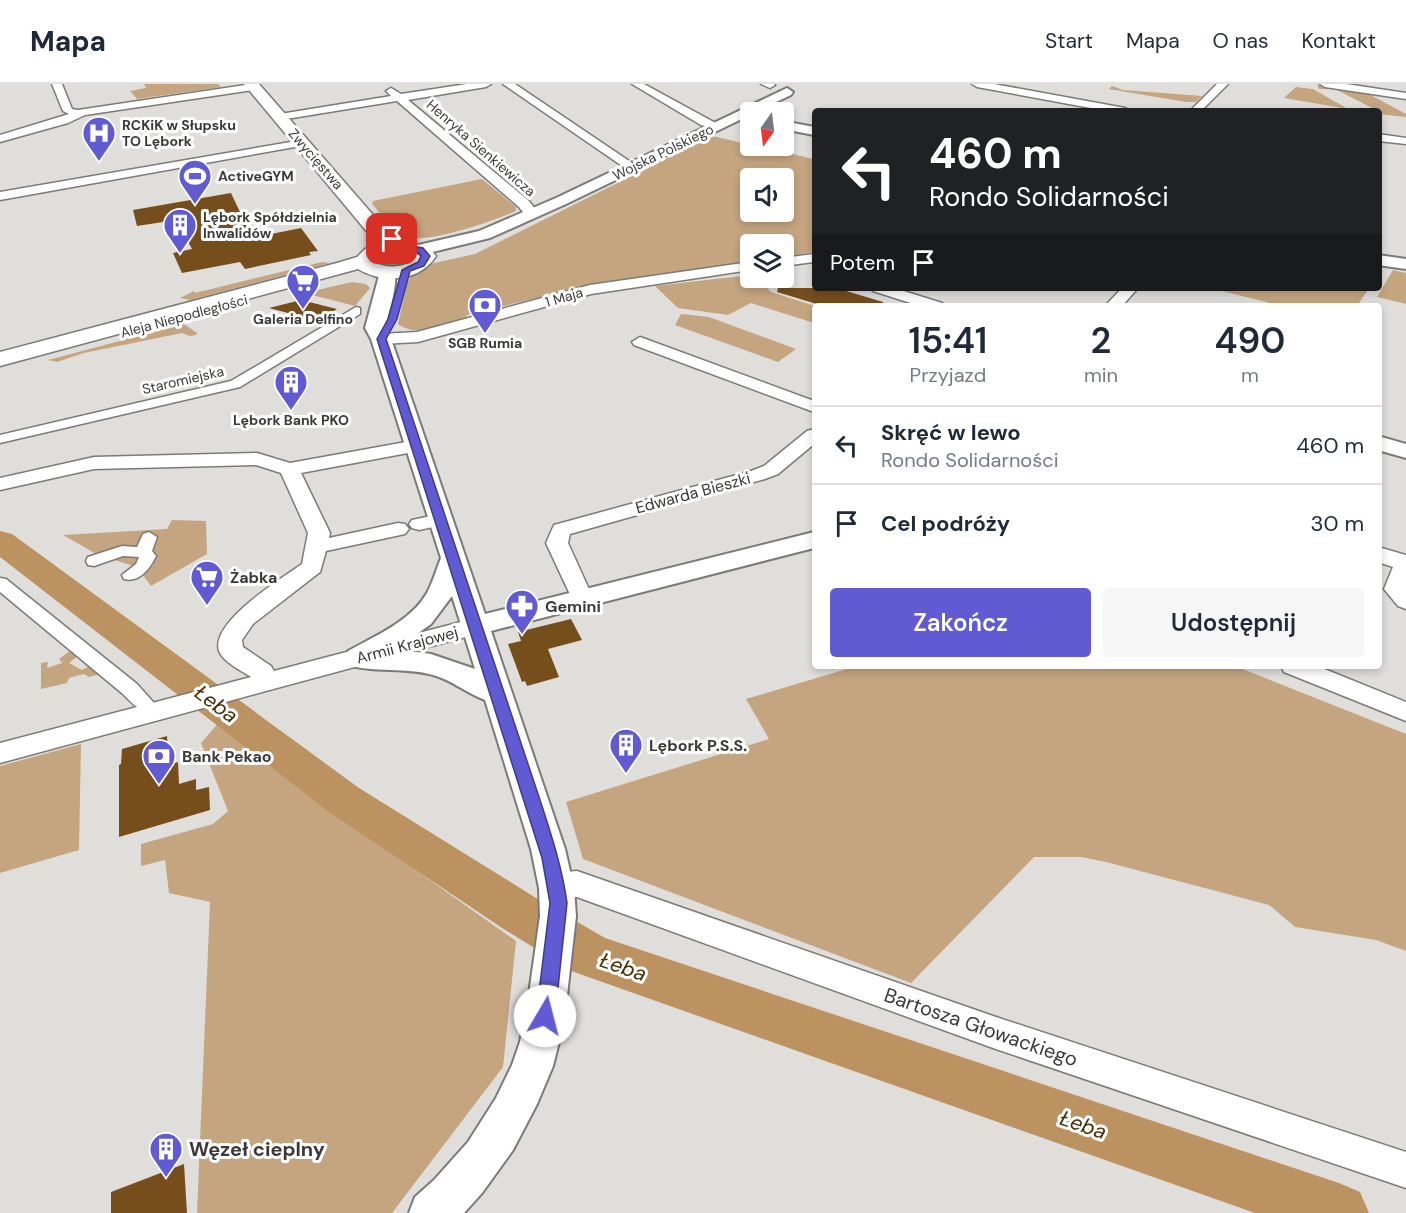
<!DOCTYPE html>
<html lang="pl">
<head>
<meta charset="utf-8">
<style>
  :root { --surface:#fff; --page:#f6f6f7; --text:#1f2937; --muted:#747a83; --line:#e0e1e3; --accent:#605bd3 }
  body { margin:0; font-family:"DM Sans",sans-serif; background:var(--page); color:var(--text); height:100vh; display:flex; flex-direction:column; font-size:22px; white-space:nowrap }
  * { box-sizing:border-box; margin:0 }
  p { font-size:20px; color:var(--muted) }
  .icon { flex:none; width:33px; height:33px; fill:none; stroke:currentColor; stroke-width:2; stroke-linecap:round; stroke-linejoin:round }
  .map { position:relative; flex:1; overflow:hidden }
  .panel { position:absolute; left:812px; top:219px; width:570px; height:366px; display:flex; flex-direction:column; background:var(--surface); border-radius:6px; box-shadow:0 3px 9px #0003 }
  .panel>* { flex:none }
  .top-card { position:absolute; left:812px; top:24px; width:570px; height:183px; border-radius:6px; box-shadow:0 3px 9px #0003; background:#202124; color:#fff; overflow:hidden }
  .needle { width:39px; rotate:194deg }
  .fabs { position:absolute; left:740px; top:18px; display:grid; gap:12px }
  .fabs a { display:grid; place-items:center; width:54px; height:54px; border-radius:6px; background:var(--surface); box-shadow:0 3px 9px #0003; font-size:30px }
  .pin { position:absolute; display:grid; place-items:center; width:51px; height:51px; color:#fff; margin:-26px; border-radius:12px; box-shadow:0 3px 9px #0006 }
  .me { position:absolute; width:66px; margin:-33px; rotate:8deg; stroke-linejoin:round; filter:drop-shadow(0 0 4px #0008) }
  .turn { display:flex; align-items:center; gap:21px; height:126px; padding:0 18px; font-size:27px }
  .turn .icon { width:78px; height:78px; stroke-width:2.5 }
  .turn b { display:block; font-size:42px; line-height:51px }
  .then { display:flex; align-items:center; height:57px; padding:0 18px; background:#0003; gap:12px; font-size:22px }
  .eta { display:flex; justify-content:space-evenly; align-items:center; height:102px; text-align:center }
  .eta b { font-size:36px; font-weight:600; line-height:42px }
  .button { display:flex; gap:12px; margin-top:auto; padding:12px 18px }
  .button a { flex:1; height:69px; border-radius:6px; background:var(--accent); color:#fff; font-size:24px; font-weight:600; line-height:69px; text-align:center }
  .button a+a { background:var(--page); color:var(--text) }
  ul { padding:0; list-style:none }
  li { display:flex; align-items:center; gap:18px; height:78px; padding:0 18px; border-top:2px solid var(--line) }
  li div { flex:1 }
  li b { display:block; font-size:22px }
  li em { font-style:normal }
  header { display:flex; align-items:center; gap:36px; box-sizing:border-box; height:84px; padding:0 30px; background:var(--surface); border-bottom:2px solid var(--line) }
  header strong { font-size:28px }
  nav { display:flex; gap:33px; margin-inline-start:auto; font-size:21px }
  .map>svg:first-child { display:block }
</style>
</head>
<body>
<header>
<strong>Mapa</strong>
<nav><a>Start</a><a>Mapa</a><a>O nas</a><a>Kontakt</a></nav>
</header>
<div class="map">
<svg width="1406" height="1129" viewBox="0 0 1406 1129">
  <rect width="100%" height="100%" fill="#e0dedb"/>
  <path fill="#c5a580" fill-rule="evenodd" d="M 144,0 L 218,0 L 221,3 L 137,15 L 130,7 L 146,4 Z
    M 1317,1 L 1367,9 L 1406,30 L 1406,33 L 1379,30 L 1378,27 L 1335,5 L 1319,5 Z
    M 1112,2 L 1123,6 L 1202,12 L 1196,18 L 1186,18 L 1109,5 Z
    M 1296,3 L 1313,5 L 1348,25 L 1284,14 Z
    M 712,52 L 814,75 L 814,168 L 783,173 L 783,160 L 750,160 L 750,178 L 586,202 L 467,231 L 465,237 C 443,243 418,254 398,240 L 407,199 L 412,189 L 425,181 L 475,170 ZM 750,94 L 783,94 L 783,128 L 750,128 Z
    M 482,95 L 516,123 L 516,127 C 494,137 426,161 404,153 C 396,150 379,127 372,120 L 373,117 Z
    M 388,168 L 412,170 L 415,175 C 403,187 388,183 374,178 L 377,173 Z
    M 322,178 L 330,179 L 190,216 L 180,214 L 194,207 L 195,209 Z
    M 1393,186 L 1406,189 L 1406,220 L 1377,213 Z
    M 750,191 L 750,194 L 758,194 L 771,208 L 815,222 L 814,239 L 751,219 L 728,231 L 678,224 L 655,202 Z
    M 352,198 L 366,200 L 370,204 L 355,222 L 304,209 Z
    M 1210,204 L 1369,204 L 1357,222 L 1282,222 Z
    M 681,230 L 709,233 L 796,265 L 778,278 L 675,241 Z
    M 184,240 L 197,249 L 196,251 L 190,252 L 182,249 L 84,269 L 57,278 L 48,276 Z
    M 172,436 L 206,437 L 207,470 L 151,502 L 137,483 L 98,471 L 63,451 L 167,445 Z
    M 71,566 L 79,571 L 69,579 L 82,586 L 95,579 L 104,589 L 89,593 L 84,590 L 69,594 L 67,599 L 41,605 L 41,579 L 48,578 L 47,584 L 62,579 L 59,575 Z
    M 857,582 L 1235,582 L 1406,650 L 1406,867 L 1376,856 L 1295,843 L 1269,821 L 1106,778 L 1081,773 L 1034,773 L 911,899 L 583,775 L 566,718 L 769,655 L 746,615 Z
    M 219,638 L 298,703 L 516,857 L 503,983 L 392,1129 L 197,1129 L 210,818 L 169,809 L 165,776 L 141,782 L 141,760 L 213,740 L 228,727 L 201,659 Z
    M 81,660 L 79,766 L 0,789 L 0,682 Z"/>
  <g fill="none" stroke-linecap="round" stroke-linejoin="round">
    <path fill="#bc9260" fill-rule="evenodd" d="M 0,447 L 12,450 L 359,704 L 536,814 L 605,854 L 1339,1099 L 1360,1108 L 1369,1129 L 1255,1129 L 574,888 L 502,844 L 329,728 L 0,473 Z"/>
  </g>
  <path fill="#754e1c" d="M 231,109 L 248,145 L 260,143 L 266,151 L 301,144 L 318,167 L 309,168 L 311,171 L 245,185 L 240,178 L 182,189 L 173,169 L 192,165 L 176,136 L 137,142 L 133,126 Z
    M 778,204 L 845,204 L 843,206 L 883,218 L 883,222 L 831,222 L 823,219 L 820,221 L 777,208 Z
    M 301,216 L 337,225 L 318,237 L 269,224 Z
    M 571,535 L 582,556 L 548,565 L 559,593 L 527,602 L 525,597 L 522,598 L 508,560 L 521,557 L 518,548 Z
    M 167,652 L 169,681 L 178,678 L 179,700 L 196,695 L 196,706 L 209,703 L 210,726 L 119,753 L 119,681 L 121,680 L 122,665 Z
    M 184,1080 L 187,1129 L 111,1129 L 111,1108 Z"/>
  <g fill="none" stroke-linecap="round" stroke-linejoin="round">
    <defs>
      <path id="pedestrian" d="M 356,223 L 360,224 L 360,230 L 240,303 L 0,359 L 0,351 L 231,297 Z
        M 149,448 L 157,453 L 152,467 L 156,472 C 150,484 140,499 124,495 L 122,491 L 136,480 L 139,473 L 123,472 L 94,482 L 88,481 L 86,477 L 88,473 L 122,462 L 137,463 L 143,450 Z
        M 0,494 L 6,495 L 137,600 L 154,619 L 151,624 C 138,628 132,619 123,610 L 0,508 Z"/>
      <path id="minor" d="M 52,0 L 62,0 L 72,25 L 78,26 L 252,0 L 258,3 L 253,6 L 85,31 L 68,39 L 0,58 L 0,51 L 69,30 L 63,27 Z
        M 467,0 L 491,0 L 486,3 L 408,16 L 529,117 L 538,129 L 536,132 L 526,132 L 519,123 L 397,17 L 280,36 L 275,33 L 280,30 L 391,12 L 386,7 L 391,4 L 401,10 Z
        M 503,0 L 515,0 L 638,83 L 632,87 L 628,86 Z
        M 632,0 L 644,0 L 721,42 L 715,45 L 701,41 Z
        M 761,0 L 774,0 L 775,1 L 770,4 Z
        M 972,0 L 994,0 L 1125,24 L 1130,27 L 1107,27 L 977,3 Z
        M 1217,0 L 1228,0 L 1201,27 L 1190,27 Z
        M 1320,0 L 1346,0 L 1406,9 L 1406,15 L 1325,3 Z
        M 1378,50 L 1406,54 L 1406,60 L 1378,57 Z
        M 302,56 L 308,59 L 306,61 L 0,116 L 0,108 Z
        M 814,170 L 814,178 L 783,182 L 783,174 Z
        M 750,178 L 750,186 L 591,210 L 418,258 L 381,260 L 373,255 L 381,250 L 417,248 L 590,201 Z
        M 870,204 L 894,204 L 942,219 L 944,222 L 920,222 L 873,207 Z
        M 1122,204 L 1138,204 L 1122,222 L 1105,222 Z
        M 640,253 L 814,317 L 814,328 L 634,261 L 632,258 Z
        M 814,345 L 814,360 L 778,390 L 765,395 L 570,450 L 568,459 L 593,514 L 590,519 L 582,521 L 574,519 L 546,459 L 554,441 L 751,387 L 764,382 L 807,347 Z
        M 417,356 L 424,358 L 427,362 L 424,366 L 301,389 L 330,449 L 329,454 L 398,439 L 405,440 L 409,445 L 405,450 L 326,467 L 320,488 L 253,540 L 242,556 L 243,563 L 271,582 L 274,587 L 476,534 L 484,536 L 488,542 L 484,548 L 0,679 L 0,659 L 251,593 C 242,587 223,578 219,567 C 210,538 281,495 302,480 L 308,449 L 281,389 L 256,381 L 94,385 L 0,406 L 0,394 L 94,373 L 257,369 L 290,379 Z
        M 440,430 L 447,432 L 450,436 L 447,440 L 419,446 L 412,444 L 409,440 L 412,436 Z
        M 1378,463 L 1406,471 L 1406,525 L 1398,522 L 1384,505 L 1393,483 L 1378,478 Z
        M 1281,582 L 1317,582 L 1406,618 L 1406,637 L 1284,588 Z
        M 577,787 L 993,932 L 1406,1068 L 1406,1104 L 993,964 L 577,813 L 556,815 L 545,811 L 541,802 L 545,793 L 556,789 Z"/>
      <path id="tertiary" d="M 787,4 L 793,8 L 791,11 L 755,28 L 750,28 L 750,31 L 566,120 L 490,154 L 420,171 L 414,170 L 412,166 L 414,162 L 479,147 L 556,114 Z
        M 783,37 L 814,43 L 814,51 L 783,45 Z
        M 1378,171 L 1406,175 L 1406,185 L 1378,181 Z
        M 387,183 L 393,184 C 400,197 388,230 385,244 L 391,255 L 485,530 L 814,448 L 814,464 L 491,547 L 565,765 L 574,804 L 576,832 L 564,938 L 553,982 L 537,1020 L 513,1066 L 482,1109 L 464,1129 L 409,1129 L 415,1113 L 434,1096 L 468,1058 L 496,1014 L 512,981 L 520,958 L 528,917 L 540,832 L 539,804 L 531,765 L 485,616 C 466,609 452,596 433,591 C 405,583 375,589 348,581 L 344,574 L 348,567 C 375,552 411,537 427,509 C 433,498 436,486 441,474 L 371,255 L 365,244 L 381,184 ZM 452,512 L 475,585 L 431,570 L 396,565 L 431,540 Z
        M 1378,352 L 1406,360 L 1406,374 L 1378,366 Z"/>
      <path id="secondary" d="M 244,0 L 259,0 L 387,147 C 393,150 399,155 405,157 C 418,162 427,159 436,172 C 420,198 383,200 358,185 L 0,282 L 0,268 L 337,179 L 357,173 L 365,165 L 382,160 L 373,155 ZM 391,170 L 412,170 L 416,173 C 405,184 388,185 374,178 L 379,173 Z"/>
    </defs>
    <use href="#pedestrian" stroke="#7c7a77" stroke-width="3"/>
    <use href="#minor" stroke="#7c7a77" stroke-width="3"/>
    <use href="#tertiary" stroke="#7c7a77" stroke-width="4"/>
    <use href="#secondary" stroke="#7c7a77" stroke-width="3"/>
    <use href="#pedestrian" fill="#fff" fill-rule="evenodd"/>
    <use href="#minor" fill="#fff" fill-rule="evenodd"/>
    <use href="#tertiary" fill="#fff" fill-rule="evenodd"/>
    <use href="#secondary" fill="#fff" fill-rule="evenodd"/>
  </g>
  <path fill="#605bd3" stroke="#3e3b89" stroke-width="1.5" d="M 389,154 L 394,154 L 404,161 L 423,164 L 430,172 L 424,182 L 410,187 L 397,235 L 386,255 L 540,716 C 551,750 562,783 567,819 L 555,932 L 552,938 L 545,941 L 539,938 L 536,932 L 550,819 L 542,774 L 377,255 L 388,235 L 402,186 L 418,178 L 421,172 C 414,164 399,165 389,157 Z"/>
  <defs>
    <symbol id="hospital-pin" viewBox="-11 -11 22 30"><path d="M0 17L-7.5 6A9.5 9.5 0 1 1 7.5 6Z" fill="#605bd3" stroke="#fff"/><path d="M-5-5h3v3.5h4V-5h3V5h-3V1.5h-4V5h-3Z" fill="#fff"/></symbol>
    <symbol id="stadium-pin" viewBox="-11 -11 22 30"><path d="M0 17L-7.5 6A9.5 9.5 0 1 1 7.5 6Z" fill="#605bd3" stroke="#fff"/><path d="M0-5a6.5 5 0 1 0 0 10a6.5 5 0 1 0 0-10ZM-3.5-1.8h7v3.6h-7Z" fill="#fff"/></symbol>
    <symbol id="building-pin" viewBox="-11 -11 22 30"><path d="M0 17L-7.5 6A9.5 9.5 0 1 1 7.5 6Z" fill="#605bd3" stroke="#fff"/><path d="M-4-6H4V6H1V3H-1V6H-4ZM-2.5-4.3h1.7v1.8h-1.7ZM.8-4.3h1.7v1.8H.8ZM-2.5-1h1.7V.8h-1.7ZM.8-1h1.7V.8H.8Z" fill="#fff"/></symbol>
    <symbol id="supermarket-pin" viewBox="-11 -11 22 30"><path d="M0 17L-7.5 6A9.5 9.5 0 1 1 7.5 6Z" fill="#605bd3" stroke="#fff"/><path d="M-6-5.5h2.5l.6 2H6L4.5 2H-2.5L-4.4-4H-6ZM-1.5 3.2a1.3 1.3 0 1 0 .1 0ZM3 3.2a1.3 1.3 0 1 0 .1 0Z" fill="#fff"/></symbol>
    <symbol id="bank-pin" viewBox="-11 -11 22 30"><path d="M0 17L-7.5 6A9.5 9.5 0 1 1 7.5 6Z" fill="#605bd3" stroke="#fff"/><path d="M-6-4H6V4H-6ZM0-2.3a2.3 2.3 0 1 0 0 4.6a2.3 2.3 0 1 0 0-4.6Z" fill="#fff"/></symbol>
    <symbol id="pharmacy-pin" viewBox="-11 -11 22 30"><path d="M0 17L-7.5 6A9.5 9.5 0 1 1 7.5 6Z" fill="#605bd3" stroke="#fff"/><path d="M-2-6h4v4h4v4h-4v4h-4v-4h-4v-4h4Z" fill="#fff"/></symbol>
  </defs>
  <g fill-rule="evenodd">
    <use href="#hospital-pin" x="80" y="30" width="38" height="52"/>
    <use href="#stadium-pin" x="176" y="73" width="38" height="52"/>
    <use href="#building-pin" x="161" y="122" width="38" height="52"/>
    <use href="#supermarket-pin" x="284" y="178" width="38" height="52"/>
    <use href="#bank-pin" x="466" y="202" width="38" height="52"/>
    <use href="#building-pin" x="272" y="279" width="38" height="52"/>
    <use href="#supermarket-pin" x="188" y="474" width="38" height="52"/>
    <use href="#pharmacy-pin" x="503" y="503" width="38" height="52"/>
    <use href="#building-pin" x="607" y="642" width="38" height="52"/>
    <use href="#bank-pin" x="140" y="653" width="38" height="52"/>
    <use href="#building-pin" x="147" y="1046" width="38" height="52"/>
  </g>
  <g text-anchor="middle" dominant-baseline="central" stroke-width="6" stroke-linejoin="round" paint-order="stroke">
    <g font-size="14" font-weight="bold" fill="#3a3938" stroke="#fff" text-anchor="start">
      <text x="122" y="41">RCKiK w Słupsku<tspan x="122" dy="16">TO Lębork</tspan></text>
      <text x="218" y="92">ActiveGYM</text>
      <text x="203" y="133">Lębork Spółdzielnia<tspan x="203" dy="16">Inwalidów</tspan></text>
      <text x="303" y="235" text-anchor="middle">Galeria Delfino</text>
      <text x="485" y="259" text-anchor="middle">SGB Rumia</text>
      <text x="291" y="336" text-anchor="middle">Lębork Bank PKO</text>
    </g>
    <g font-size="14" fill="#3a3938" stroke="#fff">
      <text transform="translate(481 64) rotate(41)">Henryka Sienkiewicza</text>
      <text transform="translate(663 68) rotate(-26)">Wojska Polskiego</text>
      <text transform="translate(316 75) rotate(49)">Zwycięstwa</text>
      <text transform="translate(564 213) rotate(-16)">1 Maja</text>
      <text transform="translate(184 232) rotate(-15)">Aleja Niepodległości</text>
      <text transform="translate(183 296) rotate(-13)">Staromiejska</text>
    </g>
    <g font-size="16" fill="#3a3938" stroke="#fff">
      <text transform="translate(693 409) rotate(-15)">Edwarda Bieszki</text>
      <text transform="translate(407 561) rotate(-15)">Armii Krajowej</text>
    </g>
    <g font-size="16" font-weight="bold" fill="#3a3938" stroke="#fff" text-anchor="start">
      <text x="230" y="493">Żabka</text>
      <text x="545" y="522">Gemini</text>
      <text x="649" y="661">Lębork P.S.S.</text>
      <text x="182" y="672">Bank Pekao</text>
    </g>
    <g font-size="20" fill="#3a3938" stroke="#fff">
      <text transform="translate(981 943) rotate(19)">Bartosza Głowackiego</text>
    </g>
    <g font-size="20" font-weight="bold" fill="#3a3938" stroke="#fff" text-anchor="start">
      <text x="189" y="1065">Węzeł cieplny</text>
    </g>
    <g font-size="21" font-style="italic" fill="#492d02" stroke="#fff">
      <text transform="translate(216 620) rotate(37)">Łeba</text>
      <text transform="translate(623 883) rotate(19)">Łeba</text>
      <text transform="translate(1083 1041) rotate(19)">Łeba</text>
    </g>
  </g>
</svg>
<div class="fabs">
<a><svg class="needle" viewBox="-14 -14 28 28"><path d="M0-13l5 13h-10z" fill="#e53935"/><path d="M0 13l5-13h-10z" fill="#747a83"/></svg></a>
<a><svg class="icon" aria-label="sound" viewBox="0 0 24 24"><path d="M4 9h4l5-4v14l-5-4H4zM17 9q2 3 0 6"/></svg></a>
<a><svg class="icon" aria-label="layers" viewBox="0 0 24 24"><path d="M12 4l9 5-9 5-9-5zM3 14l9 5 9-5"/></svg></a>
</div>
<div class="pin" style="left:392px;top:155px;background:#d93025"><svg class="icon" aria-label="arrive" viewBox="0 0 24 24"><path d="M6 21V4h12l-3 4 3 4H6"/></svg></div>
<svg class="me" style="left:545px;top:932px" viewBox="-20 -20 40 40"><circle r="19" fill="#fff"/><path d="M0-13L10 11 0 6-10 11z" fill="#605bd3"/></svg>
<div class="top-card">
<div class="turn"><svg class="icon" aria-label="left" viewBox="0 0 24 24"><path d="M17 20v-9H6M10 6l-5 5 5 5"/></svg><div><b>460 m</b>Rondo Solidarności</div></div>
<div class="then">Potem<svg class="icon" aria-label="arrive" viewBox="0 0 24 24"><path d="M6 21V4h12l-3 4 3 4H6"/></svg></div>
</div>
<section class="panel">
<div class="eta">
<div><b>15:41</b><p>Przyjazd</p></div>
<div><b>2</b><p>min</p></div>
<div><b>490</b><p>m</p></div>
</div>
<ul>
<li><svg class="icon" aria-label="left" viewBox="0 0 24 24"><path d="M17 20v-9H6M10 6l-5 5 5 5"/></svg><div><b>Skręć w lewo</b><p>Rondo Solidarności</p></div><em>460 m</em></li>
<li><svg class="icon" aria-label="arrive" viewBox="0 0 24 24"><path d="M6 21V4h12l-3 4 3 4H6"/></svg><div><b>Cel podróży</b></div><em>30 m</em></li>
</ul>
<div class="button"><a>Zakończ</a><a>Udostępnij</a></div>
</section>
</div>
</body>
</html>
